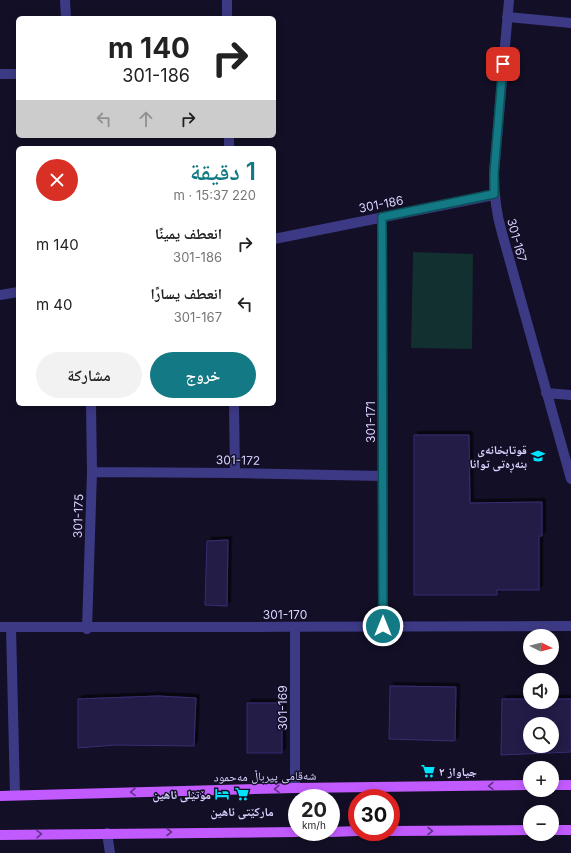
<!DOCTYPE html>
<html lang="ar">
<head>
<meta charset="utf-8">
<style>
  :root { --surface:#fff; --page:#f2f2f2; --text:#222; --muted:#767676; --accent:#137a85 }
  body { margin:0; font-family:Inter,"Noto Naskh Arabic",sans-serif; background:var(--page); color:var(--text); direction:rtl; height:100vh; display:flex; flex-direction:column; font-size:15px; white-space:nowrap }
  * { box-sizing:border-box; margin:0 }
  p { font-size:13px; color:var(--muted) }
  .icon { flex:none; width:22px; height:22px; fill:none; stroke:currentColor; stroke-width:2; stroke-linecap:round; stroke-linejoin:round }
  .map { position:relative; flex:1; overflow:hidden; direction:ltr }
  .drawer { position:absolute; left:16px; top:146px; width:260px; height:260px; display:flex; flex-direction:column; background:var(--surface); border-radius:6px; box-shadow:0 2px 10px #0003; direction:rtl }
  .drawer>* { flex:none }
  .guide { position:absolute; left:16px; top:16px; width:260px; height:122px; border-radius:6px; box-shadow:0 2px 10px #0003; direction:rtl; background:#fff; color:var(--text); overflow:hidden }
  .needle { width:26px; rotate:96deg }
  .tools { position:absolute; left:523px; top:629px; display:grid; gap:8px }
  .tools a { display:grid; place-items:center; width:36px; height:36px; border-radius:50%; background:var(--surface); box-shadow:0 2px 10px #0003; font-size:20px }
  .speed { position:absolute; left:288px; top:789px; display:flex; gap:8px; font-size:20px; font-weight:700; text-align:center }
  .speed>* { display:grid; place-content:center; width:52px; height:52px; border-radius:50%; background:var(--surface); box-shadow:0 2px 10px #0003; line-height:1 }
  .speed small { font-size:10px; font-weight:400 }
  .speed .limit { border:6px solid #d22; background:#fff; color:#111 }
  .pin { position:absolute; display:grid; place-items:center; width:34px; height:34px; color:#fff; margin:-17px; border-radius:8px; box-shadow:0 2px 6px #0006 }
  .me { position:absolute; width:44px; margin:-22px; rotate:0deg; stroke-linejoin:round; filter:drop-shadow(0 0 3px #0008) }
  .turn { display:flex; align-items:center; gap:14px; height:84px; padding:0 20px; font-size:18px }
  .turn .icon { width:52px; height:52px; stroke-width:2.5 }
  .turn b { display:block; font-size:28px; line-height:34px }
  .lanes { display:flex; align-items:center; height:38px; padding:0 20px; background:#0003; justify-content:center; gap:20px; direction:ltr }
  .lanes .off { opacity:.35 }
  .round { display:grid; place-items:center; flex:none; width:42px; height:42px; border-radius:21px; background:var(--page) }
  .headline { display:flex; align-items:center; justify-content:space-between; height:68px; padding:0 20px }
  h1 { font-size:24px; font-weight:600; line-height:30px; color:var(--accent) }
  .action { display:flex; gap:8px; margin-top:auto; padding:8px 20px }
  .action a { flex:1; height:46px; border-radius:24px; background:var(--accent); color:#fff; font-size:16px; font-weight:600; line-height:46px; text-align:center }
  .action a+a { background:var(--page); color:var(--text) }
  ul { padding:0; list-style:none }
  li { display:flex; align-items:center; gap:12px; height:60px; padding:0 20px }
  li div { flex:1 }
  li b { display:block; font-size:15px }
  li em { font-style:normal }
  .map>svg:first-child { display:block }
</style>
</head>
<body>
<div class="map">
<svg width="571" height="853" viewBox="0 0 571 853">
  <defs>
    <filter id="shadow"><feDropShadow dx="3.5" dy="-3.5" stdDeviation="0" flood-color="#0009"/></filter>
  </defs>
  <rect width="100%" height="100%" fill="#130f26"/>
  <path fill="#12302f" d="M 413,252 L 473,254 L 472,349 L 411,348 Z"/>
  <path fill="#241b47" stroke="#3b2d73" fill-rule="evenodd" filter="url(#shadow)" d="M 414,435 L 469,435 L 470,503 L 542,502 L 542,536 L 539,536 L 539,590 L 497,590 L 497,595 L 414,595 Z
    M 228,540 L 227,606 L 205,605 L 207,541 Z
    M 390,686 L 456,687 L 455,741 L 389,739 Z
    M 158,696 L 196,698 L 194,746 L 115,745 L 78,748 L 78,699 Z
    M 502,699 L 530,699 L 530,702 L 552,702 L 552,699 L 571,699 L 571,752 L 501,755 ZM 530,724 L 552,724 L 552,746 L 530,746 Z
    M 247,703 L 282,703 L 282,753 L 247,753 Z"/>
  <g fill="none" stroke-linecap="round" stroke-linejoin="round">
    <path stroke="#3d3a85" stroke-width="10" d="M 65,0 L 66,18
      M 227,0 L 227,18
      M 509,0 L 494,173 C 494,194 496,213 502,233 L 571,479
      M 507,17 L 571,23
      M 0,74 L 18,74
      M 229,136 L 229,148
      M 382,217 L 383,626
      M 274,239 L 494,195
      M 0,295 L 18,292
      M 546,393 L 571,395
      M 234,404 L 235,473
      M 92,472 L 235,473 L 383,476
      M 0,627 C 190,628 381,626 571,626
      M 11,627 L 15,795
      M 295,627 L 295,788
      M 87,629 L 92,472 L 91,404
      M 107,833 L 110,853"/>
    <path stroke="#c25bff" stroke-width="10" d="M 552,785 L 571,785
      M 0,796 L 295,788 L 530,785
      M 552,830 L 571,830
      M 391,831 L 530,830
      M 331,832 L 357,831
      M 0,835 L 297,832"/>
  </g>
  <defs><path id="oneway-chevron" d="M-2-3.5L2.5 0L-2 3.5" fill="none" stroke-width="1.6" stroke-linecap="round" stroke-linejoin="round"/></defs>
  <g stroke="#623188">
    <use href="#oneway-chevron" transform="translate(491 786) rotate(179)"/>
    <use href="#oneway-chevron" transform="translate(277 789) rotate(179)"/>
    <use href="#oneway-chevron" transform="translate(133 792) rotate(179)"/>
    <use href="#oneway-chevron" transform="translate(430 831)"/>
    <use href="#oneway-chevron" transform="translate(169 832)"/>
    <use href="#oneway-chevron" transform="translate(39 834) rotate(-1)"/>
  </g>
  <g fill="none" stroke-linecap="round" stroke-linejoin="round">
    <defs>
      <path id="route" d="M 383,626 L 382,217 L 494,194 L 494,173 L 503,64"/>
    </defs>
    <use href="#route" stroke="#0c4f56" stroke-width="10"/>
    <use href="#route" stroke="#137a85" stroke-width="7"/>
  </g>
  <defs>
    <symbol id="school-bare" viewBox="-9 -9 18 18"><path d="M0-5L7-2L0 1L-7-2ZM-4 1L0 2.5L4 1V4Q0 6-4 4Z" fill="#00e5ff" stroke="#130f26" stroke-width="2.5" paint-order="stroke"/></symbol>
    <symbol id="supermarket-bare" viewBox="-9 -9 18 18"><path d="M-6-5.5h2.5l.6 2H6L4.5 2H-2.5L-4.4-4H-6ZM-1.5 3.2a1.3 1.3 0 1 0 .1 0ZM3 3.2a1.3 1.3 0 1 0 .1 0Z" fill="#00e5ff" stroke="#130f26" stroke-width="2.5" paint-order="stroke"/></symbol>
    <symbol id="hotel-bare" viewBox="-9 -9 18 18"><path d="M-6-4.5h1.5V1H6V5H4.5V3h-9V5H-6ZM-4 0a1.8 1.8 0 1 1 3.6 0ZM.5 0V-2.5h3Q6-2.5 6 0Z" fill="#00e5ff" stroke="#130f26" stroke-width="2.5" paint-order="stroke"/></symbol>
  </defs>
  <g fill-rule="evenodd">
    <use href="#school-bare" x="528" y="446" width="20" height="20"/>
    <use href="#supermarket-bare" x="418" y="761" width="20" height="20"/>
    <use href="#hotel-bare" x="212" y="784" width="20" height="20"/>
    <use href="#supermarket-bare" x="232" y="784" width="20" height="20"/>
  </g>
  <g text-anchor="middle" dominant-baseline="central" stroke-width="3" stroke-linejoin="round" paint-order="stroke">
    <g font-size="12" fill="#d9d4ff" stroke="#130f26">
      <text transform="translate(381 204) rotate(-11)">301-186</text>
      <text transform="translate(517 240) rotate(75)">301-167</text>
      <text transform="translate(370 422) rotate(-90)">301-171</text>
      <text transform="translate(238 460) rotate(1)">301-172</text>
      <text transform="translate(78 516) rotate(-88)">301-175</text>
      <text x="285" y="614">301-170</text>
      <text transform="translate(282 708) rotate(-90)">301-169</text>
      <text transform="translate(265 776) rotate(-1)">شەقامی پیرباڵ مەحمود</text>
    </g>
    <g font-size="12" font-weight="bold" fill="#d9d4ff" stroke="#130f26" text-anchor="end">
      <text x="527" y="449">قوتابخانەی<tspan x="527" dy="14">بنەڕەتی توانا</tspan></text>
      <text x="439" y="771" text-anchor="start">جیاواز ٢</text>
      <text x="211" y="794">مۆتێلی ئاهین</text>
      <text x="242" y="811" text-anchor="middle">مارکێتی ئاهین</text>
    </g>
  </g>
</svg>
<div class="tools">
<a><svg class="needle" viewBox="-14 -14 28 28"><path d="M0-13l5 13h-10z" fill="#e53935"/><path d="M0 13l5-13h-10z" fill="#767676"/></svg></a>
<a><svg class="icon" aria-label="sound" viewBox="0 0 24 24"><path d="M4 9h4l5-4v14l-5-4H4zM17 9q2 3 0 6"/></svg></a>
<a><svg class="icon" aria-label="search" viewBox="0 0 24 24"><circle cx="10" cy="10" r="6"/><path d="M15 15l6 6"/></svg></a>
<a>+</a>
<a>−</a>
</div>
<div class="speed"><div>20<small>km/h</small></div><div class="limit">30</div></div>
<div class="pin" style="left:503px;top:64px;background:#d93025"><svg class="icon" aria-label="arrive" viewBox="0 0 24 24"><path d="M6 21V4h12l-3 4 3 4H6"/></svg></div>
<svg class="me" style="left:383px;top:626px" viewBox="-20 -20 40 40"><circle r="17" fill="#137a85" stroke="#fff" stroke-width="3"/><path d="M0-11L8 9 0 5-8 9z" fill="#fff"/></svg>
<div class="guide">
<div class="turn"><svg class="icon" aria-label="right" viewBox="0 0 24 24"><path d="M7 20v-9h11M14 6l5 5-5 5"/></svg><div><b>140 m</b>301-186</div></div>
<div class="lanes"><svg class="icon off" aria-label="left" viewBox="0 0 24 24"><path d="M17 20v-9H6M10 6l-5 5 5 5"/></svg><svg class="icon off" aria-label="ahead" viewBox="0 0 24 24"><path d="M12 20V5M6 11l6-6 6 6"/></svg><svg class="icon" aria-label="right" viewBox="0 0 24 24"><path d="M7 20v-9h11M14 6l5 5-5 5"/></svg></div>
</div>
<section class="drawer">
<div class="headline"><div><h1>1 دقيقة</h1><p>220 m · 15:37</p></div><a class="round" style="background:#d93025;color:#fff"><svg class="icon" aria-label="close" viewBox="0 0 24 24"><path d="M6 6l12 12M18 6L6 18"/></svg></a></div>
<ul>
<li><svg class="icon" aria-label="right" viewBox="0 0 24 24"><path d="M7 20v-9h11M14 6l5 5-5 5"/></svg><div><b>انعطف يمينًا</b><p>301-186</p></div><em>140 m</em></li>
<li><svg class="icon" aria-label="left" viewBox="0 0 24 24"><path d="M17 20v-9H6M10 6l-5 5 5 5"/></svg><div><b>انعطف يسارًا</b><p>301-167</p></div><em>40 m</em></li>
</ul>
<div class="action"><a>خروج</a><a>مشاركة</a></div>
</section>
</div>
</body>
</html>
